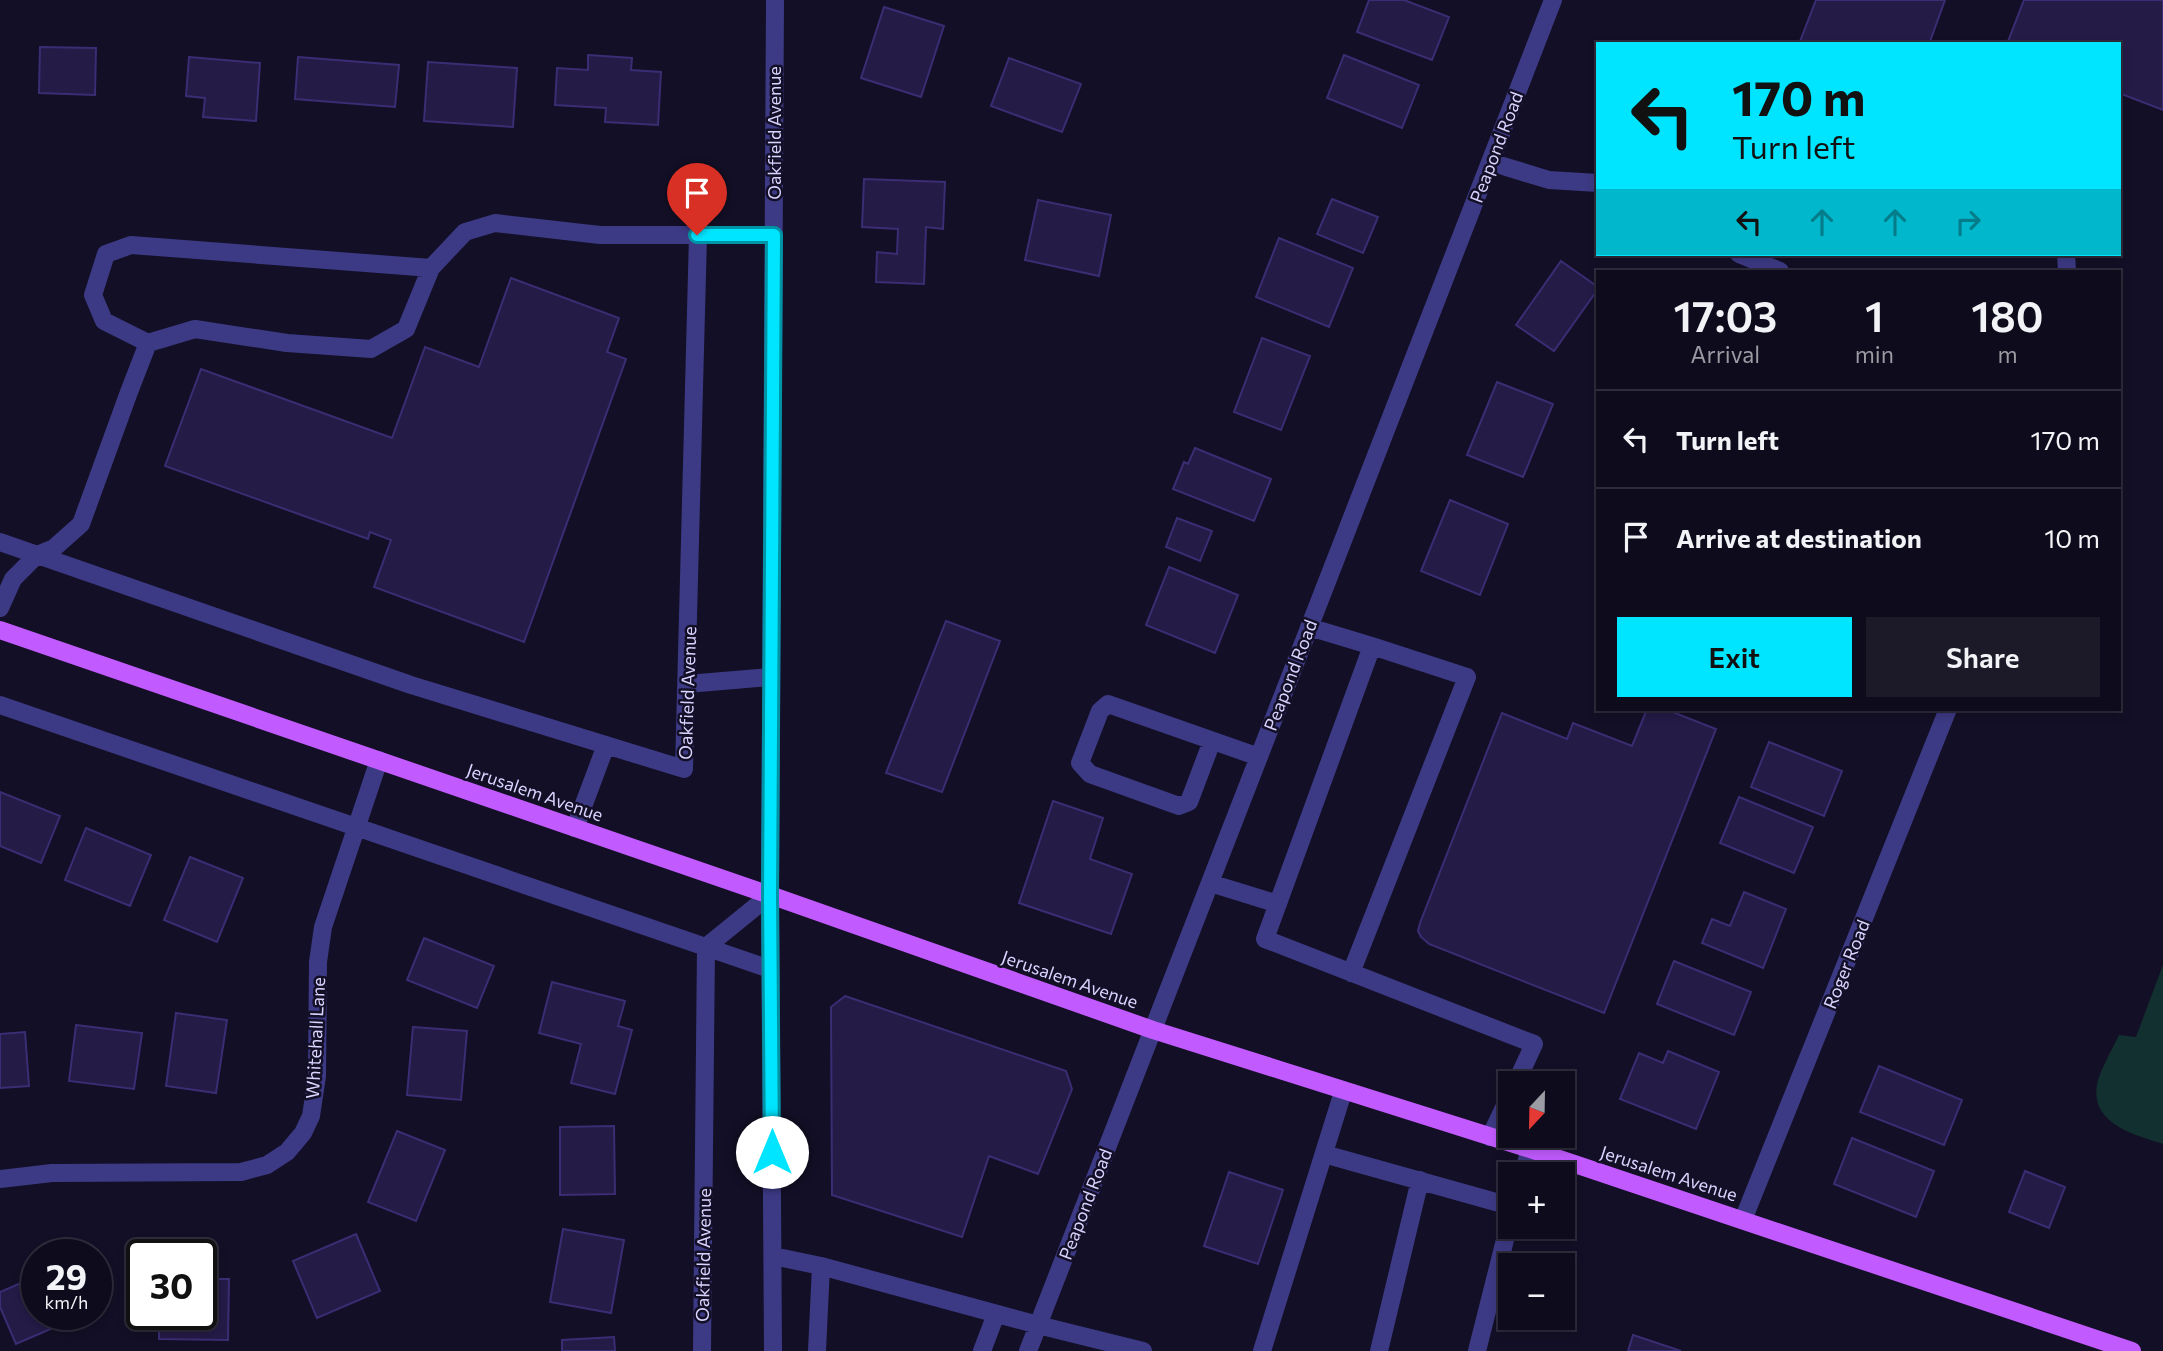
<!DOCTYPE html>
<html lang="en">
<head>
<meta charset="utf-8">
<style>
  :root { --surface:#0e0b1c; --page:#1c1929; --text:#f1f3f6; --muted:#9b9ba3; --line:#2e2b3b; --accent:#00e5ff }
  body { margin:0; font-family:Commissioner,sans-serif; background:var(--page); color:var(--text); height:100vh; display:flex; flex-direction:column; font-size:26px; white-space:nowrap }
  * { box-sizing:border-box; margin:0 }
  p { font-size:23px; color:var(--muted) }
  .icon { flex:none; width:38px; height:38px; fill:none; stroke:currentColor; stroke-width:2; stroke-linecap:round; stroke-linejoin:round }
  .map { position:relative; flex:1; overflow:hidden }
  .drawer { position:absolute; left:1596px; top:270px; width:525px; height:441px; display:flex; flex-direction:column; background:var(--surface); border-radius:0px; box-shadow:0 4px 10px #0003,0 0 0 2px var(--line) }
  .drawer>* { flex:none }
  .guide { position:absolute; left:1596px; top:42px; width:525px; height:214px; border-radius:0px; box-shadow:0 4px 10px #0003,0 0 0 2px var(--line); background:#00e5ff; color:#111; overflow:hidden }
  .needle { width:46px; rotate:202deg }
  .buttons { position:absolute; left:1498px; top:1071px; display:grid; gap:14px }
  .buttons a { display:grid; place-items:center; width:77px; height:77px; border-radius:0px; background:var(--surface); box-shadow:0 4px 10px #0003,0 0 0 2px var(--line); font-size:35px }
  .speed { position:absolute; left:21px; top:1239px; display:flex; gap:14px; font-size:35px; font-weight:700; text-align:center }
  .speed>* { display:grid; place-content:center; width:91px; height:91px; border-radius:50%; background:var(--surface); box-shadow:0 4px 10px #0003,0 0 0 2px var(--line); line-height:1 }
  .speed small { font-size:18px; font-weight:400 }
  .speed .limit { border:4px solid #111; border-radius:10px; background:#fff; color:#111 }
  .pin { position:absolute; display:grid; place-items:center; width:60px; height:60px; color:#fff; margin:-72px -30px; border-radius:50% 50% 50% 0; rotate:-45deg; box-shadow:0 0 7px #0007 }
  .pin .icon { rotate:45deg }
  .me { position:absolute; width:77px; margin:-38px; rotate:0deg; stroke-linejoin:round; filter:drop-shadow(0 0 5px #0008) }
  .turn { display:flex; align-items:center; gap:24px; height:147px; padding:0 21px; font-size:32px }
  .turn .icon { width:91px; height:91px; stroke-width:2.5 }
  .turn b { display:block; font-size:49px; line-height:60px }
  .lanes { display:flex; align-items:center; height:66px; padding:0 21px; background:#0003; justify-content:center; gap:35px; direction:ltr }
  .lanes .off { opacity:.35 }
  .eta { display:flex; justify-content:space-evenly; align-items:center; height:119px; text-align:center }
  .eta b { font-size:42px; font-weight:600; line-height:49px }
  .button { display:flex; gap:14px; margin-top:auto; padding:14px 21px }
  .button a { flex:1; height:80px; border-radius:0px; background:var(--accent); color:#111; font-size:28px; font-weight:600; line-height:80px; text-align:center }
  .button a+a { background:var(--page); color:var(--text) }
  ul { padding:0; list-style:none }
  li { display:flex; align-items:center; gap:21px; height:98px; padding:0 21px; border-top:2px solid var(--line) }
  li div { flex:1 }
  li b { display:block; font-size:26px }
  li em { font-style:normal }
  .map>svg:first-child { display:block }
</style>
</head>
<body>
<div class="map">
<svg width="2163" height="1351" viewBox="0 0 2163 1351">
  <rect width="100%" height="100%" fill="#130f26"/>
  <path fill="#12302f" d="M 2163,965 L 2163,1144 C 2135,1135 2090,1124 2097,1085 C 2099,1072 2113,1048 2119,1035 L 2136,1037 Z"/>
  <path fill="#241b47" stroke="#3b2d73" stroke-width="2" d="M 1369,0 L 1404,0 L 1449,17 L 1432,60 L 1357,32 Z
    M 1816,0 L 1945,0 L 1929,44 L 1799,44 Z
    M 2024,0 L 2163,0 L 2163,110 L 2119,93 L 2119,44 L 2007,44 Z
    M 884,7 L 944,26 L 921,97 L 861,78 Z
    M 40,47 L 96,48 L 95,95 L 39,93 Z
    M 588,55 L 632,58 L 631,70 L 661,72 L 658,125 L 605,122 L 606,108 L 555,105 L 557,68 L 588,70 Z
    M 1344,55 L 1419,85 L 1402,128 L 1327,98 Z
    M 189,57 L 260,63 L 256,121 L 203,117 L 205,98 L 186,96 Z
    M 298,57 L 399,65 L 395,107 L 295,99 Z
    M 1009,58 L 1081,84 L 1062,132 L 991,106 Z
    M 428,62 L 517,68 L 513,127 L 424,121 Z
    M 864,179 L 945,182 L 943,229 L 926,227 L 924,284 L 876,282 L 877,252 L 897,254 L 898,229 L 862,227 Z
    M 1332,199 L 1378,217 L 1363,253 L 1317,234 Z
    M 1038,200 L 1111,215 L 1099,276 L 1025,260 Z
    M 1279,238 L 1353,268 L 1329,327 L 1256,297 Z
    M 1561,261 L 1598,287 L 1598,289 L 1554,351 L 1516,325 Z
    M 511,278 L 619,318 L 607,352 L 626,359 L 524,642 L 374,587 L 391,540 L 370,532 L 368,539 L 165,466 L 201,369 L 392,438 L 425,347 L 479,367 Z
    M 1262,338 L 1310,356 L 1281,430 L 1234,412 Z
    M 1497,382 L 1553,404 L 1523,477 L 1467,455 Z
    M 1195,448 L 1271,479 L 1254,521 L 1173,489 L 1184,462 L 1188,464 Z
    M 1450,500 L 1508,524 L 1480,595 L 1421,571 Z
    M 1177,518 L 1212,531 L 1200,561 L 1166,547 Z
    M 1169,567 L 1238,595 L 1215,653 L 1146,625 Z
    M 946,621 L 1000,641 L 942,792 L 886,773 Z
    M 1647,709 L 1665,709 L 1716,729 L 1604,1013 L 1429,944 L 1421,937 L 1418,931 L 1420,923 L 1502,713 L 1567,739 L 1573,723 L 1632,746 Z
    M 1769,742 L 1842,771 L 1824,816 L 1751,787 Z
    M 0,792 L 60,816 L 41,863 L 0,846 Z
    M 1739,797 L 1813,827 L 1794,873 L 1720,843 Z
    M 1053,801 L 1103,818 L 1090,859 L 1132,874 L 1111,934 L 1019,903 Z
    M 86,828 L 151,855 L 130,906 L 65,880 Z
    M 190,857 L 243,878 L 217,942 L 164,920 Z
    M 1744,892 L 1786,909 L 1763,968 L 1702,943 L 1712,919 L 1730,926 Z
    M 424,938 L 494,966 L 477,1008 L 407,980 Z
    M 1674,961 L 1751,992 L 1734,1035 L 1657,1004 Z
    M 552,982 L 625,1001 L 618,1026 L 632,1030 L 615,1094 L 571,1083 L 581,1044 L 539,1033 Z
    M 845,996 L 1066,1071 L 1072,1089 L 1038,1174 L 989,1156 L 962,1237 L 832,1195 L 831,1007 Z
    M 176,1013 L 227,1020 L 216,1093 L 166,1086 Z
    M 76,1025 L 142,1033 L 134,1089 L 69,1081 Z
    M 413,1027 L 467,1031 L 461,1100 L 407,1095 Z
    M 25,1032 L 29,1086 L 0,1088 L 0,1034 Z
    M 1668,1051 L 1719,1072 L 1696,1129 L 1620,1099 L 1639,1053 L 1663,1063 Z
    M 1879,1066 L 1962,1100 L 1944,1145 L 1860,1112 Z
    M 614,1126 L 615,1194 L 560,1195 L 560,1127 Z
    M 397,1131 L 445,1150 L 416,1221 L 368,1202 Z
    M 1852,1138 L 1934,1171 L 1916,1217 L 1834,1184 Z
    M 2025,1171 L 2065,1187 L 2049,1228 L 2009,1212 Z
    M 1229,1172 L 1283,1190 L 1258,1264 L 1204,1246 Z
    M 563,1229 L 624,1240 L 611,1313 L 550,1302 Z
    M 356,1234 L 380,1291 L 317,1318 L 293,1261 Z
    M 37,1276 L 37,1314 L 83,1315 L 16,1344 L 0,1307 L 0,1292 Z
    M 201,1279 L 229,1279 L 228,1340 L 159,1339 L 159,1314 L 201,1314 Z
    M 1633,1335 L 1681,1351 L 1628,1351 Z
    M 614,1337 L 615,1351 L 562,1351 L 562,1340 Z"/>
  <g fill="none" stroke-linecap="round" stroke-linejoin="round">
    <path stroke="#3d3a85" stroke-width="18" d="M 1490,162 L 1549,180 L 1598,183
      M 1739,254 L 1780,271
      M 2066,254 L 2067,271
      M 148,343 L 104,321 L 93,295 L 106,254 L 131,245 L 431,268
      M 0,542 L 411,685 L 684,769 L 699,197
      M 0,608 L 13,579 L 37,555 L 54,548 L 81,524 L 129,392 L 148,343 L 195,329 L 287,343 L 371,349 L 406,329 L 431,268 L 465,232 L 495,223 L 600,235 L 774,235
      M 1309,627 L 1372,646
      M 687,684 L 771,677
      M 0,705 L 770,969
      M 1212,741 L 1189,802 L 1179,806 L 1090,774 L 1080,763 L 1100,711 L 1108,704 L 1259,757
      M 575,828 L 606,745
      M 1210,883 L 1278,904
      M 706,947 L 770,895
      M 1351,973 L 1467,677 L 1372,646 L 1265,939 L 1534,1044 L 1516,1083
      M 1490,1137 L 1510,1095
      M 1324,1154 L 1510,1206
      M 1523,1174 L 1530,1149
      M 0,1179 L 52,1173 L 241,1172 L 267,1165 L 287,1152 L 303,1133 L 311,1116 L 317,1076 L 318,962 L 323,927 L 379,760
      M 1743,1220 L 1948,709
      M 773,1256 L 821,1266
      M 702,1351 L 706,947
      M 773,1351 L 770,895 L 775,0
      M 817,1351 L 821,1266 L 1038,1325 L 1143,1351
      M 982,1351 L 996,1314
      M 1028,1351 L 1553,0
      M 1262,1351 L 1343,1092
      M 1379,1351 L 1420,1180
      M 1477,1351 L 1510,1220"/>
    <path stroke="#c25bff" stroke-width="18" d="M 0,630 L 770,895 L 1153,1030 L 1530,1149 L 2132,1351"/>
  </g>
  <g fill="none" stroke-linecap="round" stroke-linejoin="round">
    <defs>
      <path id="route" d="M 697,235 L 774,235 L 770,895 L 772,1152"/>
    </defs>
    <use href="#route" stroke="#0095a6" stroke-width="18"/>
    <use href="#route" stroke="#00e5ff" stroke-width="12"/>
  </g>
  <g text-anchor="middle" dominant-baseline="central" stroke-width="5" stroke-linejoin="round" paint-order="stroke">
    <g font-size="18" fill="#d9d4ff" stroke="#130f26">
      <text transform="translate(774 133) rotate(-90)">Oakfield Avenue</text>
      <text transform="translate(1496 147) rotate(-69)">Peapond Road</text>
      <text transform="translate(1290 675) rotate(-69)">Peapond Road</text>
      <text transform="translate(687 693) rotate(-88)">Oakfield Avenue</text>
      <text transform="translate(535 792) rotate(19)">Jerusalem Avenue</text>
      <text transform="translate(1846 964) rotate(-68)">Roger Road</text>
      <text transform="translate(1070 979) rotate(19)">Jerusalem Avenue</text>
      <text transform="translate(315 1038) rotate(-87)">Whitehall Lane</text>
      <text transform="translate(1669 1173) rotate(18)">Jerusalem Avenue</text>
      <text transform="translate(1085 1204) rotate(-69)">Peapond Road</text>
      <text transform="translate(703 1255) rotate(-89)">Oakfield Avenue</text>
    </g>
  </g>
</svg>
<div class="buttons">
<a><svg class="needle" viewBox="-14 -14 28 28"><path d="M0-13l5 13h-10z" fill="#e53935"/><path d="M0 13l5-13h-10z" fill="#9b9ba3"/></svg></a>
<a>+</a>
<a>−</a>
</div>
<div class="speed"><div>29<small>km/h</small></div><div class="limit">30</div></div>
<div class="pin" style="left:697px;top:235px;background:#d93025"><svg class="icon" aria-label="arrive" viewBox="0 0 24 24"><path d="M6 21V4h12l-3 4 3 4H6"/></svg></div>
<svg class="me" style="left:772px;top:1152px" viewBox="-20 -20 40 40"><circle r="19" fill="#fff"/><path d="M0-13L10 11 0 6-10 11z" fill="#00e5ff"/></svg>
<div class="guide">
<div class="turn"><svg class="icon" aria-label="left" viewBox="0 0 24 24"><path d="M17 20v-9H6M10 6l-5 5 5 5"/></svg><div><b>170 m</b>Turn left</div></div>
<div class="lanes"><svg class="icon" aria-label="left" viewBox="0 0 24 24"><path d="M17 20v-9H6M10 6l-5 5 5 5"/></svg><svg class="icon off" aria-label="ahead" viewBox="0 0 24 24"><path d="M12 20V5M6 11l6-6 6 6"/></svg><svg class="icon off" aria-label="ahead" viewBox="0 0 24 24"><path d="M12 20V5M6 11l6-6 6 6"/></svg><svg class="icon off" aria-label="right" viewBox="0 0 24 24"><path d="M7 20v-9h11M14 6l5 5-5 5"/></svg></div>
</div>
<section class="drawer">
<div class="eta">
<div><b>17:03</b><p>Arrival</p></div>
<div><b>1</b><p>min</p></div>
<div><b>180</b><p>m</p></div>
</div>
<ul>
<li><svg class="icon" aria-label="left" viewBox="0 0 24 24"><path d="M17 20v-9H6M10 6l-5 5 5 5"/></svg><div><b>Turn left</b></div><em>170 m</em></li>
<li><svg class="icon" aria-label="arrive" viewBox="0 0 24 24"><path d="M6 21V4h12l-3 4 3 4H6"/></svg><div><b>Arrive at destination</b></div><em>10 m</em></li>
</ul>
<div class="button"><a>Exit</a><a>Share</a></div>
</section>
</div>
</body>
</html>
